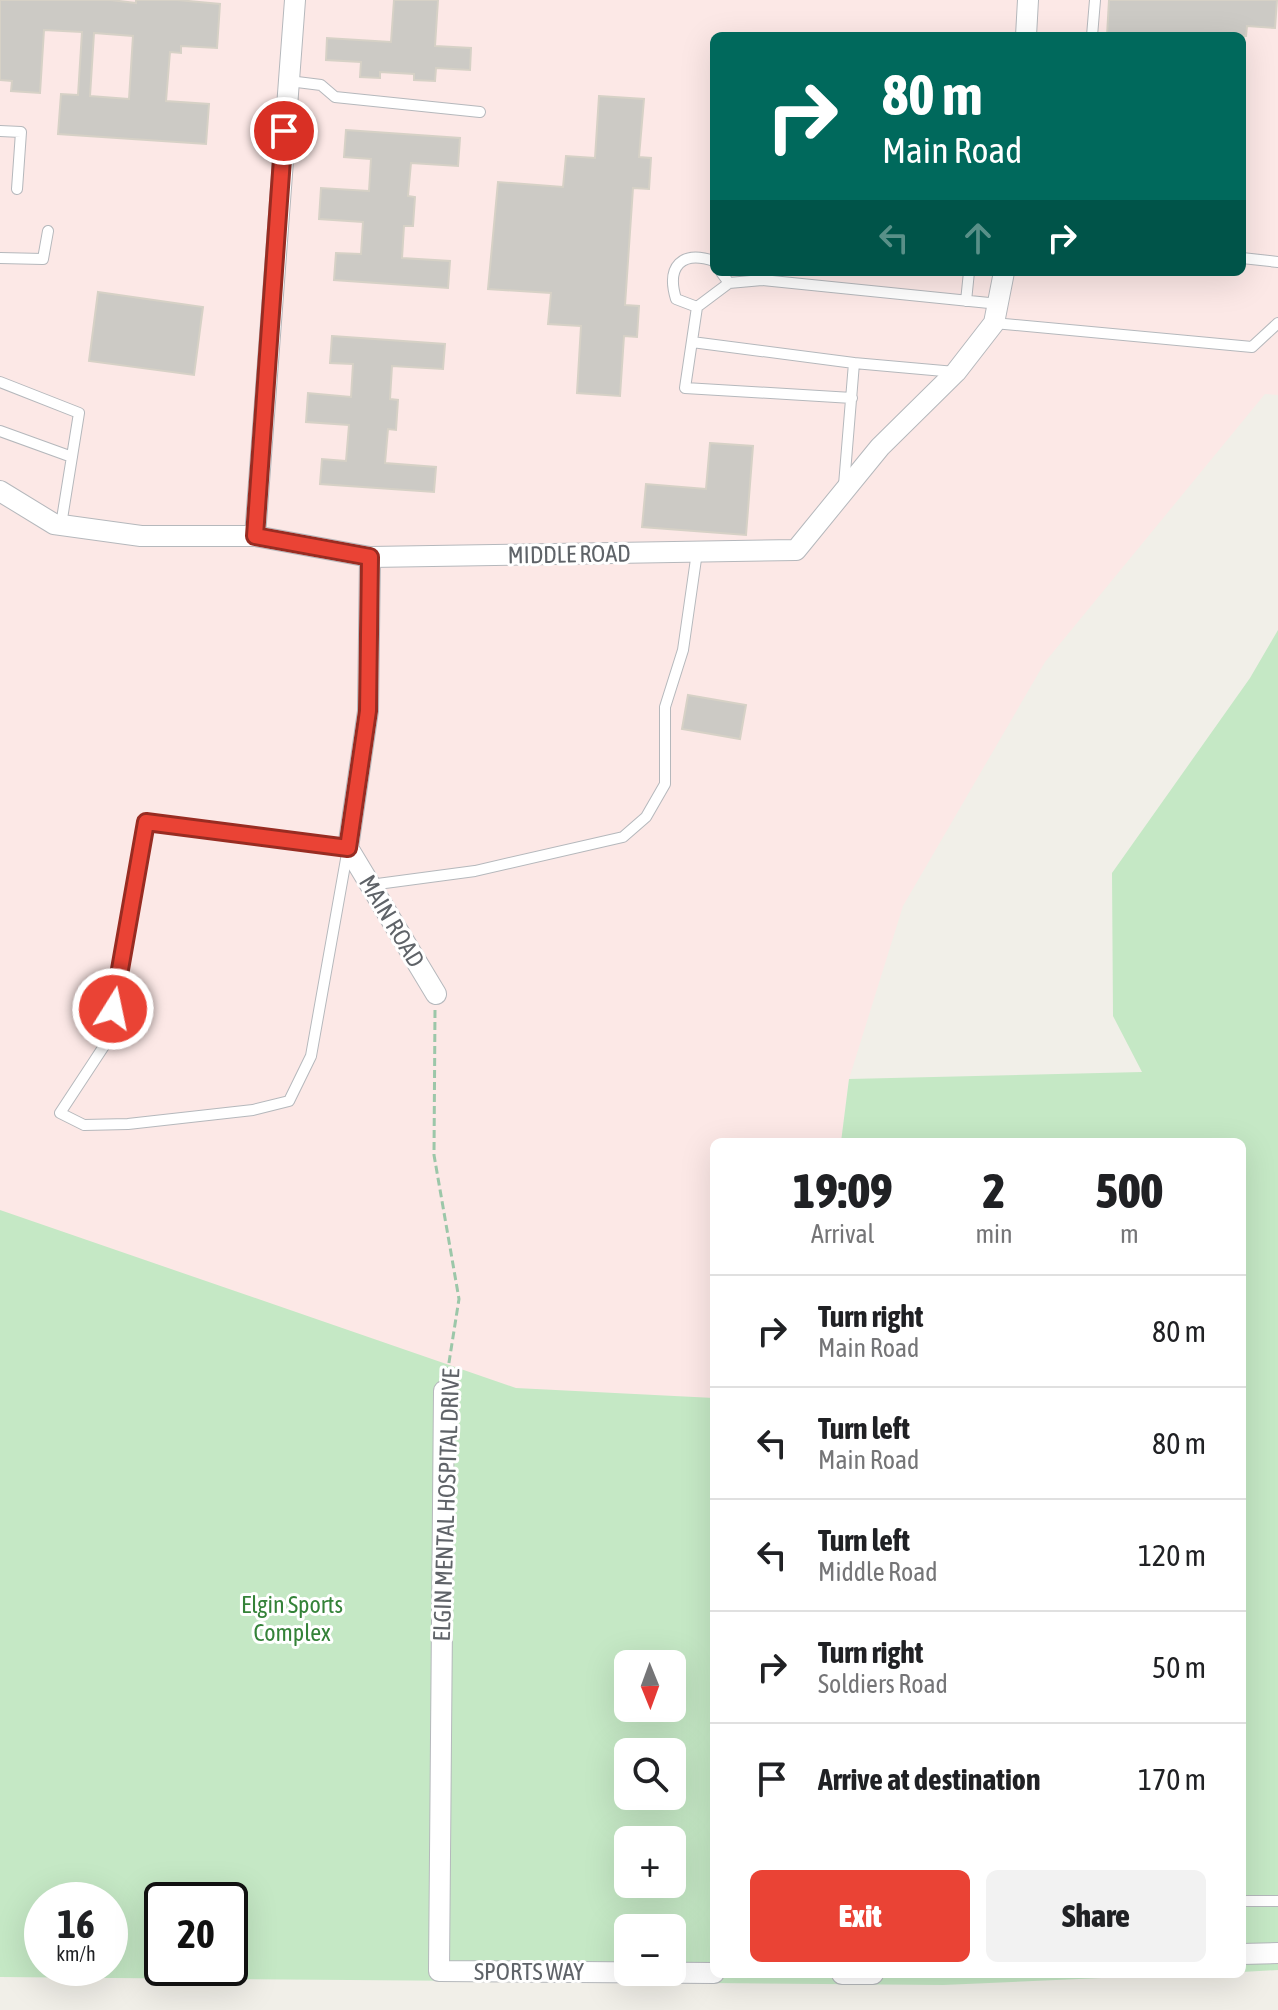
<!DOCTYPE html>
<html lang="en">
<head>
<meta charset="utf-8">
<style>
  :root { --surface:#fff; --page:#f2f2f2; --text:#202124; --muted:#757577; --line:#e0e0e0; --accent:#ea4335 }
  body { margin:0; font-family:"Asap Condensed",sans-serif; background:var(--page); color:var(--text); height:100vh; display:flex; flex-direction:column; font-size:30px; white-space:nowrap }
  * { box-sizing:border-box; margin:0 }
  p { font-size:26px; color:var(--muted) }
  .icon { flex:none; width:44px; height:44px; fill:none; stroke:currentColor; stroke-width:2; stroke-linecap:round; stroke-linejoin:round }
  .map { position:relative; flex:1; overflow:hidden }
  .side { position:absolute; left:710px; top:1138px; width:536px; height:840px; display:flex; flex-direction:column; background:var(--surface); border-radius:12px; box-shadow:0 8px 32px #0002 }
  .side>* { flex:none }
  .banner { position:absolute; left:710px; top:32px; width:536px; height:244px; border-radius:12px; box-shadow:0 8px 32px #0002; background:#00695c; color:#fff; overflow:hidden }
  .needle { width:52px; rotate:179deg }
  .tools { position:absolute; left:614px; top:1650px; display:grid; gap:16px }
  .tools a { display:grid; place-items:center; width:72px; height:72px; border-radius:12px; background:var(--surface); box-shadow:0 8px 32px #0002; font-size:40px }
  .speed { position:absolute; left:24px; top:1882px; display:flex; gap:16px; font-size:40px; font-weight:700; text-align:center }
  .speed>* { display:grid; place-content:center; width:104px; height:104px; border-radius:50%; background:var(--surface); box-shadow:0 8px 32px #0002; line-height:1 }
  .speed small { font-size:20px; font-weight:400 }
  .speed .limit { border:4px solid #111; border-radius:12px; background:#fff; color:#111 }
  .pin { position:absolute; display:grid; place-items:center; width:68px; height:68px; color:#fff; margin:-34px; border:4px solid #fff; border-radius:50%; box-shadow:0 2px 8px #0007 }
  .me { position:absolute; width:88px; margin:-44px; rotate:10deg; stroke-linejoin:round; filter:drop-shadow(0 0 6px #0008) }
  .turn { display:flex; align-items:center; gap:28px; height:168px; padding:0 40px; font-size:36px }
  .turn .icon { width:104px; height:104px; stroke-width:2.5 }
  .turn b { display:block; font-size:56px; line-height:68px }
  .lanes { display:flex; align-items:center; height:76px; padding:0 40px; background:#0003; justify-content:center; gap:40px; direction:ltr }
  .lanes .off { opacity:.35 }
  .eta { display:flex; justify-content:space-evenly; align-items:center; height:136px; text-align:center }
  .eta b { font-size:48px; font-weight:800; line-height:56px }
  .primary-button { display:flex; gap:16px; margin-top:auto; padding:16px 40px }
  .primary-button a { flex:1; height:92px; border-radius:12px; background:var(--accent); color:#fff; font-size:32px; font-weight:800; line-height:92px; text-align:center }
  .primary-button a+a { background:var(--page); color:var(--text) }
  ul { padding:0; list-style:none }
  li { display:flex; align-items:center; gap:24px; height:112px; padding:0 40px; border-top:2px solid var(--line) }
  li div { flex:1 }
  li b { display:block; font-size:30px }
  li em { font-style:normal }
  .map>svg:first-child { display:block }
</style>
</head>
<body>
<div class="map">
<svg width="1278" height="2010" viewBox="0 0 1278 2010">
  <rect width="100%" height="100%" fill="#f1efe8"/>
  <path fill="#fce8e6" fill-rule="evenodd" d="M 0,0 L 1278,0 L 1278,395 L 1265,394 L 1045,662 L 903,906 L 849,1079 L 841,1142 L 714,1142 L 714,1401 L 444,1391 L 0,1229 ZM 714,36 L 1242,36 L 1242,272 L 714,272 Z"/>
  <path fill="#c5e8c5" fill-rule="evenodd" d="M 1278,630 L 1278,1970 L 1242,1972 L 1242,1142 L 841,1142 L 849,1079 L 1142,1072 L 1113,1016 L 1112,873 L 1250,678 Z
    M 0,1210 L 516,1388 L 714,1398 L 714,1974 L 1193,1974 L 943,1985 L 0,1977 ZM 628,1664 L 672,1664 L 672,1708 L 628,1708 ZM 628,1752 L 672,1752 L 672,1796 L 628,1796 ZM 628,1840 L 672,1840 L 672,1884 L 628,1884 ZM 42,1900 L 110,1900 L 110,1968 L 42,1968 ZM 162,1900 L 230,1900 L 230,1968 L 162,1968 ZM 628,1928 L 672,1928 L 672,1972 L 628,1972 Z"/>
  <path fill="#cccac5" stroke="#d6d1c6" stroke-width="2" fill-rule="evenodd" d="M 0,0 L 111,0 L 136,3 L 136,0 L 178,0 L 220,4 L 217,48 L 181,46 L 181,53 L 170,52 L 166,101 L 209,104 L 206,144 L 58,134 L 61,94 L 78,95 L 82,32 L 44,30 L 40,93 L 11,91 L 12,81 L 0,80 ZM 94,33 L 133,36 L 129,99 L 90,96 Z
    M 394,0 L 438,0 L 435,46 L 471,48 L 470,70 L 436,68 L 435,81 L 414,80 L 414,74 L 380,72 L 380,78 L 360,77 L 361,62 L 326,60 L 327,38 L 391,42 Z
    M 1109,0 L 1277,0 L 1275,28 L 1247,26 L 1246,36 L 1107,36 Z
    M 599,96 L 644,99 L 639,157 L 651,158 L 649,189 L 633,188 L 625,305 L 639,306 L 637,337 L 624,336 L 620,396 L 577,393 L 581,326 L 548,324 L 551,293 L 488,289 L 498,182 L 563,187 L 566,156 L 595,158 Z
    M 346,130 L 460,138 L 458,166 L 411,163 L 408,196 L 415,197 L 413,226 L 404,226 L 402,258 L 450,261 L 448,288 L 334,280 L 336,253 L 361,254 L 363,222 L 319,219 L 321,188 L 369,191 L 371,159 L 344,157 Z
    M 98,292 L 203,307 L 194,375 L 89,361 Z
    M 332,336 L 445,344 L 443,369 L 392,366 L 390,399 L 398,400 L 396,430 L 388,429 L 385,463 L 436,467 L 434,492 L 320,484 L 322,459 L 346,461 L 349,425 L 306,422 L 308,393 L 351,397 L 353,364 L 330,363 Z
    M 710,443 L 753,446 L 746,535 L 642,527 L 646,484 L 706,489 Z
    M 688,695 L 746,705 L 740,739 L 682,729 Z"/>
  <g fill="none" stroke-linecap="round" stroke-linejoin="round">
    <defs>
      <path id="service" d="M 1092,36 L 1095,0
        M 289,81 L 321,85 L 335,97 L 480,112
        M 0,131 L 21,132 L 17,189
        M 0,258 L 43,259 L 48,231
        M 1242,258 L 1278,262
        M 721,272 L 729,283
        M 966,301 L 969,272
        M 697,307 L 676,299 C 666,266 682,250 714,261
        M 994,323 L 1252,347 L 1278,323
        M 692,342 L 854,363
        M 0,382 L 79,413 L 61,525
        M 852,398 L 685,388 L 697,307 L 729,283 L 762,280 L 999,304
        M 0,431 L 72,457
        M 844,485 L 854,363 L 955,372
        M 146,822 L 348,848 L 311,1056 L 289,1101 L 253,1110 L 128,1124 L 84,1125 L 60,1113 L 108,1040 Z
        M 370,885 L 475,871 L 623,837 L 646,817 L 665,784 L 665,707 L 683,650 L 697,552
        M 1242,1901 L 1278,1901"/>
      <path id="minor" d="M 1026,36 L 1028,0
        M 0,491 L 54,524 L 141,536 L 255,536 L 370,557 L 796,550 L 880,447 L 956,372 L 994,323 L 1004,272
        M 255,536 L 295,0
        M 370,557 L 368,711 L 348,848 L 436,994
        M 444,1391 L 439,1971 L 714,1973
        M 1242,1954 L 1278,1953
        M 842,1974 L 873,1974"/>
    </defs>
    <use href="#service" stroke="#b5b8bc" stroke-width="12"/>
    <use href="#minor" stroke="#b5b8bc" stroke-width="22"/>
    <path stroke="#9cc7a9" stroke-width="3" stroke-dasharray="8 4" stroke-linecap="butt" d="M 435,1010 L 434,1155 L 459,1299 L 447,1375"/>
    <use href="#service" stroke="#fff" stroke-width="10"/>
    <use href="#minor" stroke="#fff" stroke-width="20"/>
  </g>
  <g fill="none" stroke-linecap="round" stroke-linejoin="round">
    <defs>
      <path id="route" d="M 113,1009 L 146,822 L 348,848 L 368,711 L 370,557 L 255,536 L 284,131"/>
    </defs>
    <use href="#route" stroke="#982c22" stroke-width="20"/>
    <use href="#route" stroke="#ea4335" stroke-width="14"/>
  </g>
  <g text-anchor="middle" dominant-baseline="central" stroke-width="6" stroke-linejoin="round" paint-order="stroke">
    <g font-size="24" fill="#5f6368" stroke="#fff">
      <text transform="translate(569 554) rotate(-1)">MIDDLE ROAD</text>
      <text transform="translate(392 921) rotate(59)">MAIN ROAD</text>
      <text transform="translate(446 1505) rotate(-88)">ELGIN MENTAL HOSPITAL DRIVE</text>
      <text x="529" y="1971">SPORTS WAY</text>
    </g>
    <g font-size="24" fill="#348238" stroke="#fff">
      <text x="292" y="1604">Elgin Sports<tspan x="292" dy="28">Complex</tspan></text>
    </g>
  </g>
</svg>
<div class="tools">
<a><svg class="needle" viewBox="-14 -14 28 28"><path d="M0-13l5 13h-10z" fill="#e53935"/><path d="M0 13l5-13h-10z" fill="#757577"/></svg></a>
<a><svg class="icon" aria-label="search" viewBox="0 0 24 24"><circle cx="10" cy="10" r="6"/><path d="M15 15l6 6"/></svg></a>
<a>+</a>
<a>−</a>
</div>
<div class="speed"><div>16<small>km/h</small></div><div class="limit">20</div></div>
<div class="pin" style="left:284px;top:131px;background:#d93025"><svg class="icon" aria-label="arrive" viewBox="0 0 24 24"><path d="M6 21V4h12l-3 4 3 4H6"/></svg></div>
<svg class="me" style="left:113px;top:1009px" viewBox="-20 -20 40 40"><circle r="17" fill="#ea4335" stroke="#fff" stroke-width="3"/><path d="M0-11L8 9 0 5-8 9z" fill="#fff"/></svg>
<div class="banner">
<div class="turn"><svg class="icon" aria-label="right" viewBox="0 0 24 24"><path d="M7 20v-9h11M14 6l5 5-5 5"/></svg><div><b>80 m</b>Main Road</div></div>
<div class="lanes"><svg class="icon off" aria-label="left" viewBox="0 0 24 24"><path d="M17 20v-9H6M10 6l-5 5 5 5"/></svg><svg class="icon off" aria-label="ahead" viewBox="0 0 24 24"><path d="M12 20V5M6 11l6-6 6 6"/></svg><svg class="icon" aria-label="right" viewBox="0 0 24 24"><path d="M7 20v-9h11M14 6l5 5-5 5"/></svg></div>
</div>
<section class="side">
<div class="eta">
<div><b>19:09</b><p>Arrival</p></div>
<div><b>2</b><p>min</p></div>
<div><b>500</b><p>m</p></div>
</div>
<ul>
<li><svg class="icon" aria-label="right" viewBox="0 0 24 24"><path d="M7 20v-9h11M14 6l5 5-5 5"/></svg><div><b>Turn right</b><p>Main Road</p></div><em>80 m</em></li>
<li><svg class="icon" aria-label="left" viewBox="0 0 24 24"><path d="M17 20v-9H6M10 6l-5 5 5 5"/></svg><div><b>Turn left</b><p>Main Road</p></div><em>80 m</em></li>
<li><svg class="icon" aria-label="left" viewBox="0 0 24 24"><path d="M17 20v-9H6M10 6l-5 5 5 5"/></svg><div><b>Turn left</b><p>Middle Road</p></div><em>120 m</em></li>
<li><svg class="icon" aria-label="right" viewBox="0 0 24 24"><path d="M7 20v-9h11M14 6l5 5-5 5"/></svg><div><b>Turn right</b><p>Soldiers Road</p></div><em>50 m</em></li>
<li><svg class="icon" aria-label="arrive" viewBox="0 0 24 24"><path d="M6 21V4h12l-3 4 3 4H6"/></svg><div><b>Arrive at destination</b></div><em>170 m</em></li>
</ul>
<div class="primary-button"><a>Exit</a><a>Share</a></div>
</section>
</div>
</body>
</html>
